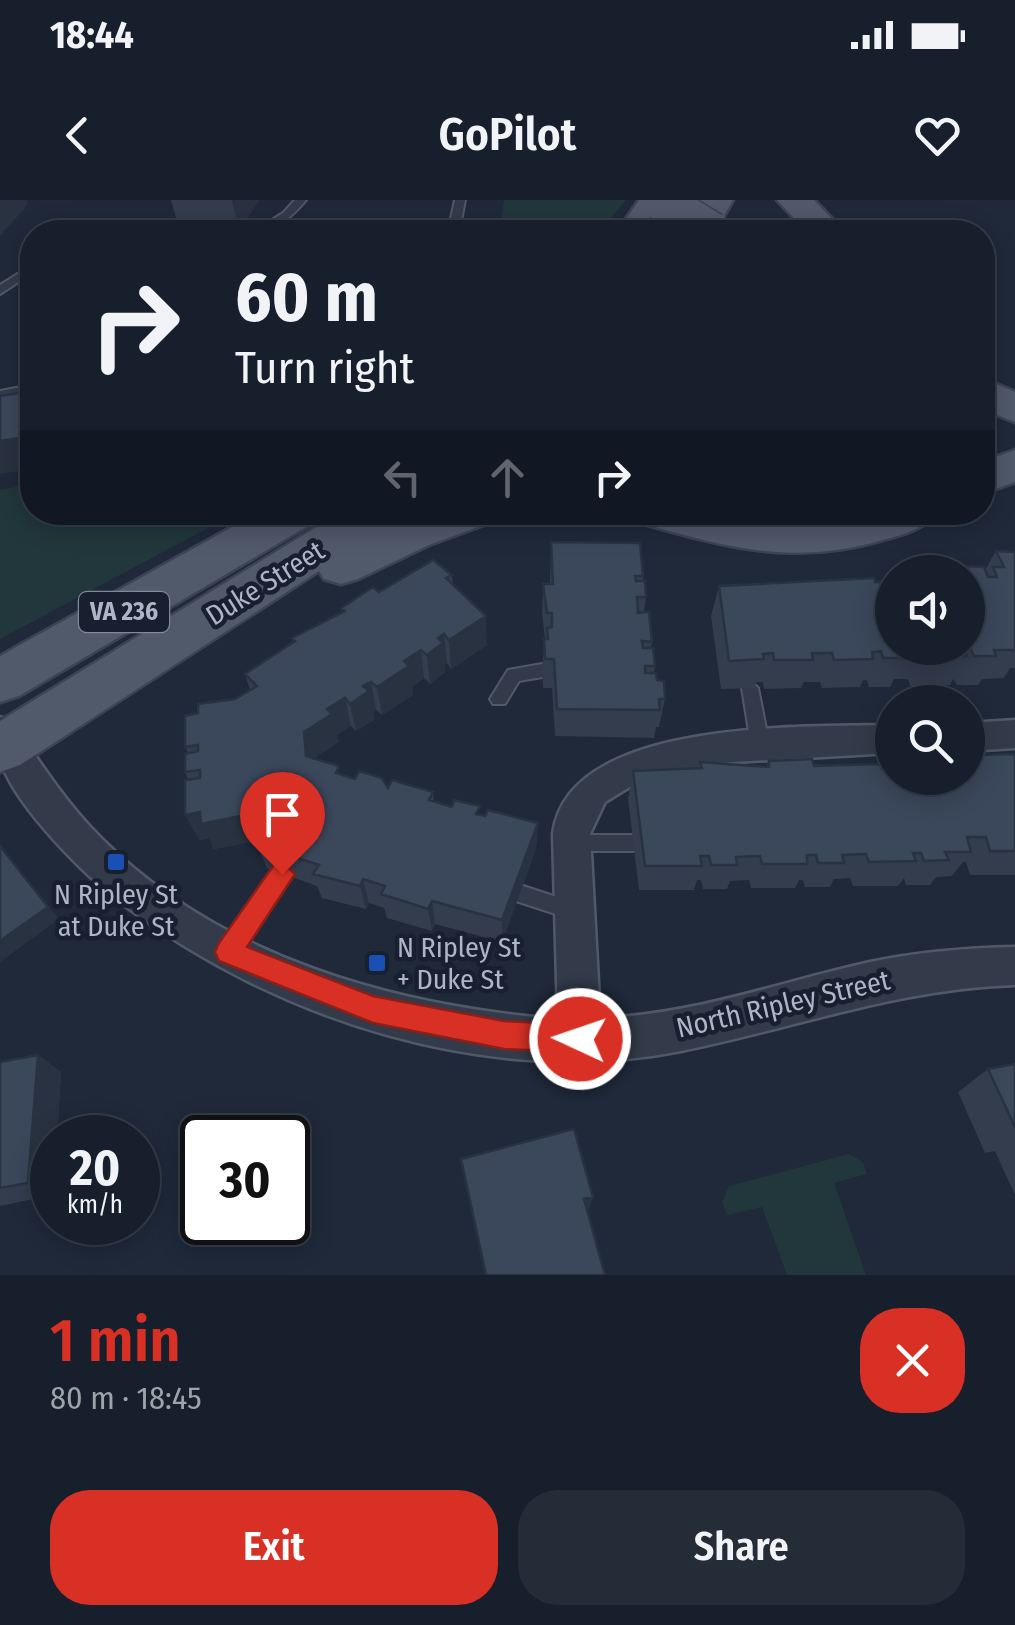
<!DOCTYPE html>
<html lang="en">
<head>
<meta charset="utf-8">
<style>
  :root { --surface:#171f2c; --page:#242c38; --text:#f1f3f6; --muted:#9ea2a9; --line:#363d48; --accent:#d93025 }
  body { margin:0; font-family:"Fira Sans Condensed",sans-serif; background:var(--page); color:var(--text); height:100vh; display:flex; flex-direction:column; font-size:38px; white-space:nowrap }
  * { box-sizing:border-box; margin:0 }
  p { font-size:32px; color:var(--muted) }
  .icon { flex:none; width:55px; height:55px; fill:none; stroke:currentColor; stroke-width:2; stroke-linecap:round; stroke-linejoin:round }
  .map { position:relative; height:1075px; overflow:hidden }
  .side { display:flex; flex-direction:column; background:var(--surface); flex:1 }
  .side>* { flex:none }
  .hud { position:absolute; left:20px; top:20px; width:975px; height:305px; border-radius:40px; box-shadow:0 5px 25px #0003,0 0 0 2px var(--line); background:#171f2c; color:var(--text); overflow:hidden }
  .buttons { position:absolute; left:875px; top:355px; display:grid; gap:20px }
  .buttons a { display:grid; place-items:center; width:110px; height:110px; border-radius:50%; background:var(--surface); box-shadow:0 5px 25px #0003,0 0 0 2px var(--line); font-size:50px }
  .speed { position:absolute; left:30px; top:915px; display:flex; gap:20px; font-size:50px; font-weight:700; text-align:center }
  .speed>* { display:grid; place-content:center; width:130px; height:130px; border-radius:50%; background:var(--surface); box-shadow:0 5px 25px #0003,0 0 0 2px var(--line); line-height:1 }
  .speed small { font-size:25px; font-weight:400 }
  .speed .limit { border:5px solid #111; border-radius:15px; background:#fff; color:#111 }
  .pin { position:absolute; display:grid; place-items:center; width:85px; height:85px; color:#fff; margin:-102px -42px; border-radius:50% 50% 50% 0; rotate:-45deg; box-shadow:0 0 10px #0007 }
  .pin .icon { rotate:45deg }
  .me { position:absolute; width:110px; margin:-55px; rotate:273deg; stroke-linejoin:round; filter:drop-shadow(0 0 8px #0008) }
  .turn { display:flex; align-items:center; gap:35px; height:210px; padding:0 50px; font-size:45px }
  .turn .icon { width:130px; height:130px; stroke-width:2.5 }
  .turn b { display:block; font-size:70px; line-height:85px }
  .lanes { display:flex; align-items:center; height:95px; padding:0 50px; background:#0003; justify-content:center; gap:50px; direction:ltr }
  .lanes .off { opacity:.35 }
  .round { display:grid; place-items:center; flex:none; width:105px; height:105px; border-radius:40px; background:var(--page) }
  .summary { display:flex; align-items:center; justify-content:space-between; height:170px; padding:0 50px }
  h1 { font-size:60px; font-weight:600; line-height:75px; color:var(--accent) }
  .action { display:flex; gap:20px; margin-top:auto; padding:20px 50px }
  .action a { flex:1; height:115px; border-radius:40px; background:var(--accent); color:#fff; font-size:40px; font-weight:600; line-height:115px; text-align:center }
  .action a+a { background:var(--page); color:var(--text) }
  .status { display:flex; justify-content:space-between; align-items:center; height:70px; padding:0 50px; background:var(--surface); direction:ltr }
  .status svg { height:28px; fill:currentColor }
  header { display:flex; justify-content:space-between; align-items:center; height:130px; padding:0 50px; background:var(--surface); font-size:45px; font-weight:600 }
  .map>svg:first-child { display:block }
</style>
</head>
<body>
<div class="status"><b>18:44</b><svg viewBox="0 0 49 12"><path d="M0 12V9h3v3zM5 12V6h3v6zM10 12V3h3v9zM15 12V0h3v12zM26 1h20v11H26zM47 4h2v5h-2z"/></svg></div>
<header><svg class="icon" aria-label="back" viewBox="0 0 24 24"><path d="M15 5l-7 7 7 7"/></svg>GoPilot<svg class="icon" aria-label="heart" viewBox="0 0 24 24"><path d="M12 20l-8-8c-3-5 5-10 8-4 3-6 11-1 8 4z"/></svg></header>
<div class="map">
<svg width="1015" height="1075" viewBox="0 0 1015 1075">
  <rect width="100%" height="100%" fill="#1f293a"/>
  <path fill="#21373b" d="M 504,0 L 626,0 L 600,32 L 500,32 Z
    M 32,284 L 32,312 L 236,313 L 0,439 L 0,290 Z
    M 849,954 L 863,962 L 867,974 L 834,983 L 866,1075 L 787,1075 L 762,1007 L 727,1015 L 722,1002 L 729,986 Z"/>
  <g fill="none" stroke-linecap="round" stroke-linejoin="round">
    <defs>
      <path id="lane" d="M 295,0 L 306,0 C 292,17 275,32 253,32 L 283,13 Z
        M 455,0 L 465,0 L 459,32 L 448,32 Z
        M 32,65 L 32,73 L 0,94 L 0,85 Z
        M 32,185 L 32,193 L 0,199 L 0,191 Z
        M 542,464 L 550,471 L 548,476 L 519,481 L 505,504 L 493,504 L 490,499 L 508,470 Z
        M 750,481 L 758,488 L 769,544 L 766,549 L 754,549 L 751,544 L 742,488 Z
        M 573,635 L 633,635 L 640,637 L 642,643 L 640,649 L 633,651 L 573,651 L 566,649 L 564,643 L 566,637 Z
        M 282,664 L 289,667 L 292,673 L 289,679 L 235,759 L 228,762 L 221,759 L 218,752 L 221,745 L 275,667 Z
        M 520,685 L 581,705 L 584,711 L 581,717 L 574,720 L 513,700 L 510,694 L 513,688 Z"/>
      <path id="street" d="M 0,517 L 12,521 C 39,561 65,602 100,637 C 219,757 394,806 558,819 L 553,634 C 567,518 806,527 892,525 L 892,553 L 716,563 L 636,583 L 605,602 L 590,634 L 600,818 C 693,815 780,782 870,762 C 918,752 966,748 1015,747 L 1015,785 C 896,789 796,828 681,851 C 490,889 277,820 124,705 C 86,677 16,607 1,562 C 0,550 0,530 0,517 Z
        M 1015,520 L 1015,548 L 968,551 L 968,523 Z"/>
      <path id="primary" d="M 639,0 L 673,0 L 651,32 L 617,32 Z
        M 699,0 L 733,0 L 715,32 L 681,32 Z
        M 777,0 L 814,0 L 845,32 L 807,32 Z
        M 982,178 L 1015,192 L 1015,222 L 982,209 Z
        M 1015,250 L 1015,282 L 982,294 L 982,262 Z
        M 259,312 L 320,312 L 313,323 L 19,496 L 0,502 L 0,456 Z
        M 341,312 L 400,312 L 394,322 L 422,312 L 496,312 L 489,323 L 429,345 L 358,379 L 341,384 L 324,379 L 319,371 L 20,565 L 0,572 L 0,521 Z
        M 634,312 L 722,312 L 785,322 L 865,312 L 936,312 C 926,329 902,335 883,340 C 793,366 729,348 641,323 Z"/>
    </defs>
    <use href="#lane" stroke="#505968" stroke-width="4"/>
    <use href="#street" stroke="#505968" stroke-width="5"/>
    <use href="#primary" stroke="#3c4454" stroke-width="5"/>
    <use href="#lane" fill="#333b4a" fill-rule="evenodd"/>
    <use href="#street" fill="#333b4a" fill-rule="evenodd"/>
    <use href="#primary" fill="#515a6b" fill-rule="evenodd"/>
    <defs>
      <path id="primary-bridge" d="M 660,0 L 712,32"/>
    </defs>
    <use href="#primary-bridge" stroke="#3c4454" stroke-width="42" stroke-linecap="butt"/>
    <use href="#primary-bridge" stroke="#515a6b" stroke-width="39"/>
  </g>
  <path fill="#333d4e" d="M 171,0 L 259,0 L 239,31 L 178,25 Z
    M 551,342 L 643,376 L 643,381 L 646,397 L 644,412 L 652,442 L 651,448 L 655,466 L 654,473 L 665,499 L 659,527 L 656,527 L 654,538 L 555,536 L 552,488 L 543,488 L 542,468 L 545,439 L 542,413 L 543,384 L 550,384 Z
    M 996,351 L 1015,352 L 1015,468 L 1010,468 L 1004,478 L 982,479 L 978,485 L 957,485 L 953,479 L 950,485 L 910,486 L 908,479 L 894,479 L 890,487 L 869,487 L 867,480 L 863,480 L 860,487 L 822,488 L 820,482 L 804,482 L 801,488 L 764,489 L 763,482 L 756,482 L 755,488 L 721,489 L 711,416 L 719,386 L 875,382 L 968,448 L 968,372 L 964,372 L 967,366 L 985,370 Z
    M 452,375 L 453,385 L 487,445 L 451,469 L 447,463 L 445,465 L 445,472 L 430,484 L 424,478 L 412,487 L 413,495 L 382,515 L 376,510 L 373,512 L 374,520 L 356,531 L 351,526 L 337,535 L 339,542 L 313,558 L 341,574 L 388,588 L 433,592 L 434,602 L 480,615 L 538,623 L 536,649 L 502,742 L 435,724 L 432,731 L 387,718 L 384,708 L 369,703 L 366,709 L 322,698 L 317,686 L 267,668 L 256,643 L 251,642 L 214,649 L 209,638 L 199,640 L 188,579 L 185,572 L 188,553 L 185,547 L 198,513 L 235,499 L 250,490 L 245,474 L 293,442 L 292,438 L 342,413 L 341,408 L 379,392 Z
    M 1015,554 L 1015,675 L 970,675 L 966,662 L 963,662 L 952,676 L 936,677 L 930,685 L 906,685 L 904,678 L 898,686 L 853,686 L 850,678 L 834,679 L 830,687 L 805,687 L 803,680 L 799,680 L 795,688 L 751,688 L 749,680 L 730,681 L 727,689 L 703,689 L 701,680 L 697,680 L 694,690 L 639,690 L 628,598 L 633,571 L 699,568 L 700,562 L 766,567 L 769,561 L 882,569 L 892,578 L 968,562 L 973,555 Z
    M 38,855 L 61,872 L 57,938 L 52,938 L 52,995 L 0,1006 L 0,862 Z
    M 1015,864 L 1015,995 L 995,951 L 985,953 L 958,892 L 988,869 Z"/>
  <path fill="#293240" d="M 0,0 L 27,0 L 28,4 L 0,36 Z
    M 232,0 L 259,0 L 239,31 Z
    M 32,236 L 32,269 L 0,274 L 0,241 Z
    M 486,416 L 487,445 L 451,469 L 449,440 Z
    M 444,434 L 447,463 L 445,465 L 445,472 L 430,484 L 427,455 L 438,438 Z
    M 421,450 L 424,478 L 412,487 L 413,495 L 382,515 L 377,487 L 404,461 Z
    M 371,482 L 376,510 L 373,512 L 374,520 L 356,531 L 350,504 L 363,486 Z
    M 345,498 L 351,526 L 337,535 L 339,542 L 312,560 L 306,556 L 304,532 L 327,509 Z
    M 200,612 L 240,616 L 251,642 L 214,649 L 209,638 L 199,640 L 185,615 Z
    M 538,623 L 536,649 L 502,742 L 502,720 Z
    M 0,644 L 59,719 L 0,762 Z
    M 363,679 L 369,703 L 366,709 L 360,686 Z
    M 432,701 L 435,724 L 432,731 L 428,709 Z
    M 38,855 L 61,872 L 57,938 L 52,938 L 52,995 L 28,983 Z
    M 593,997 L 589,1009 L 580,1011 L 584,999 Z"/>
  <path fill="#3b475b" stroke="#293240" stroke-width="2.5" d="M 32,191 L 32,236 L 0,241 L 0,196 Z
    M 551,342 L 640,343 L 643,376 L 635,376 L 636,381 L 645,381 L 646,397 L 637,397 L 638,413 L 649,412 L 652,442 L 642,441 L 643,448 L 653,448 L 655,466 L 645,466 L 645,473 L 656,473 L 657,480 L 664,481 L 665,499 L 659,499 L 660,510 L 557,509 L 554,459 L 545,459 L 544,439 L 548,439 L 547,428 L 552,427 L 552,413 L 547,413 L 543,384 L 553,384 Z
    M 996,351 L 1015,352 L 1015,450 L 994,450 L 996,456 L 974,456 L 971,450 L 964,449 L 967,456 L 925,458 L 923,451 L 903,451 L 905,458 L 883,458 L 881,451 L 872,452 L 873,459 L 834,460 L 832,453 L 812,453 L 813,460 L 774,460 L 773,453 L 763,454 L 764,459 L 729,461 L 719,386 L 874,378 L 875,382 L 892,382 L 892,448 L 968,448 L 968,377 L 971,377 L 967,366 L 984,367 L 988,377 L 997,377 L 993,367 L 1004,367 Z
    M 433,360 L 452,375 L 446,378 L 486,416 L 449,440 L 444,434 L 438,438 L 443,443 L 427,455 L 421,450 L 404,461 L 409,466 L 377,487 L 371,482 L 363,486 L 369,491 L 350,504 L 345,498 L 327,509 L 332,514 L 304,532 L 306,556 L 339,566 L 336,573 L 355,579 L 359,571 L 382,578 L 388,588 L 392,580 L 433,592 L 429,600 L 452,607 L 454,600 L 480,606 L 476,614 L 485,616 L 488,610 L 538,623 L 502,720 L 432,701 L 428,709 L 381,694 L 385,686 L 363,679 L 360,686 L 313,674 L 319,665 L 256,644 L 266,624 L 240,616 L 201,624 L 200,612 L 185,615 L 185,580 L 200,578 L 200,570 L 185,572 L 185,554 L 198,551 L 198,545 L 185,547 L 185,516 L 198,513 L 198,504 L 235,499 L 257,486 L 245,474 L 295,441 L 292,438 L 345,411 L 341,408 L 373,387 L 379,392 Z
    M 1015,554 L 1015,651 L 990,651 L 986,637 L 967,637 L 971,652 L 945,652 L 949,660 L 924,661 L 921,653 L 913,653 L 916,661 L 869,662 L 866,654 L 842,655 L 844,663 L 818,663 L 816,655 L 807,655 L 807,664 L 762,664 L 760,656 L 736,657 L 737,665 L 711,665 L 709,656 L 700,656 L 702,666 L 645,666 L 633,571 L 702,568 L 700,562 L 769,567 L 769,561 L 812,559 L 814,566 L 880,564 L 882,569 L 892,570 L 892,578 L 968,578 L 968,562 L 976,564 L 973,555 Z
    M 0,646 L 48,707 L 0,741 Z
    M 38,855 L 28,983 L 0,988 L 0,862 Z
    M 1015,864 L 1015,927 L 988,869 Z
    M 574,929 L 593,997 L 584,999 L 605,1075 L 486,1075 L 461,959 Z"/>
  <path fill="#d93025" stroke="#8d1f18" stroke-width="2.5" d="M 282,662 L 295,674 L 247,747 L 373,796 L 504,821 L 580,825 L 590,829 L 594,839 L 590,848 L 580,852 L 504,849 L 373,823 L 219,761 L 215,752 L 219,743 L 273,666 Z"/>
  <g fill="#1a4fb4" stroke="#18202f" stroke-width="4">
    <rect x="106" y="652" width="20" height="20" rx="5"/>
    <rect x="367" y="753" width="20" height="20" rx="5"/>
  </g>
  <g text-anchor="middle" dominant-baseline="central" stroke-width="9" stroke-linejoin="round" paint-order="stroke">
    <rect fill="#18202f" stroke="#808999" stroke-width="2.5" x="79" y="392" width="90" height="40" rx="8"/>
    <g font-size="25" font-weight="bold" fill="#adb6c7">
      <text x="124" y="412">VA 236</text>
    </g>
    <g font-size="28" fill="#adb6c7" stroke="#18202f">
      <text transform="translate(265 383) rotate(-32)">Duke Street</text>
      <text transform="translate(783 804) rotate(-13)">North Ripley Street</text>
    </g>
    <g font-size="28" fill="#adb6c7" stroke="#18202f">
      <text x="116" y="694">N Ripley St<tspan x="116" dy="32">at Duke St</tspan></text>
      <text x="397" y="747" text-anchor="start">N Ripley St<tspan x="397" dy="32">+ Duke St</tspan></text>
    </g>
  </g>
</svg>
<div class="buttons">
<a><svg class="icon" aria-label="sound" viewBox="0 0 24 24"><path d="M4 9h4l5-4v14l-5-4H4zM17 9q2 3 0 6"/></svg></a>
<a><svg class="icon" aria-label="search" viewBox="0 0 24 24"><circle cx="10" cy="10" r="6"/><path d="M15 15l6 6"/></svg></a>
</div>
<div class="speed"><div>20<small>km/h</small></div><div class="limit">30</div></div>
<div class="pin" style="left:282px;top:674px;background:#d93025"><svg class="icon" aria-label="arrive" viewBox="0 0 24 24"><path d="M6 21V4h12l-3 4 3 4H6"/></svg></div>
<svg class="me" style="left:580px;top:839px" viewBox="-20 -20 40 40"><circle r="17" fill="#d93025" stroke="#fff" stroke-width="3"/><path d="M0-11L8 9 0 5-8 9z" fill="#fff"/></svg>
<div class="hud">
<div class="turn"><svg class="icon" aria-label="right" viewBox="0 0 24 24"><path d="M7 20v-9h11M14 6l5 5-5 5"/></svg><div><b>60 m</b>Turn right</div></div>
<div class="lanes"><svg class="icon off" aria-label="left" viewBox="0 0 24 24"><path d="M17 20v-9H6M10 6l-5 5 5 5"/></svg><svg class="icon off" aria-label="ahead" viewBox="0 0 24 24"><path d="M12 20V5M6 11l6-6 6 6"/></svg><svg class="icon" aria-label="right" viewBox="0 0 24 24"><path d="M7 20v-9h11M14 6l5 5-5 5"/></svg></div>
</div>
</div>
<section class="side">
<div class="summary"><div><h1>1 min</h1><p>80 m · 18:45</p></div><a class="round" style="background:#d93025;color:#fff"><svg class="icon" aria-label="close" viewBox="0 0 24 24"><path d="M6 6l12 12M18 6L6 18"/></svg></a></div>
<div class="action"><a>Exit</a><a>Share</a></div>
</section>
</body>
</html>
